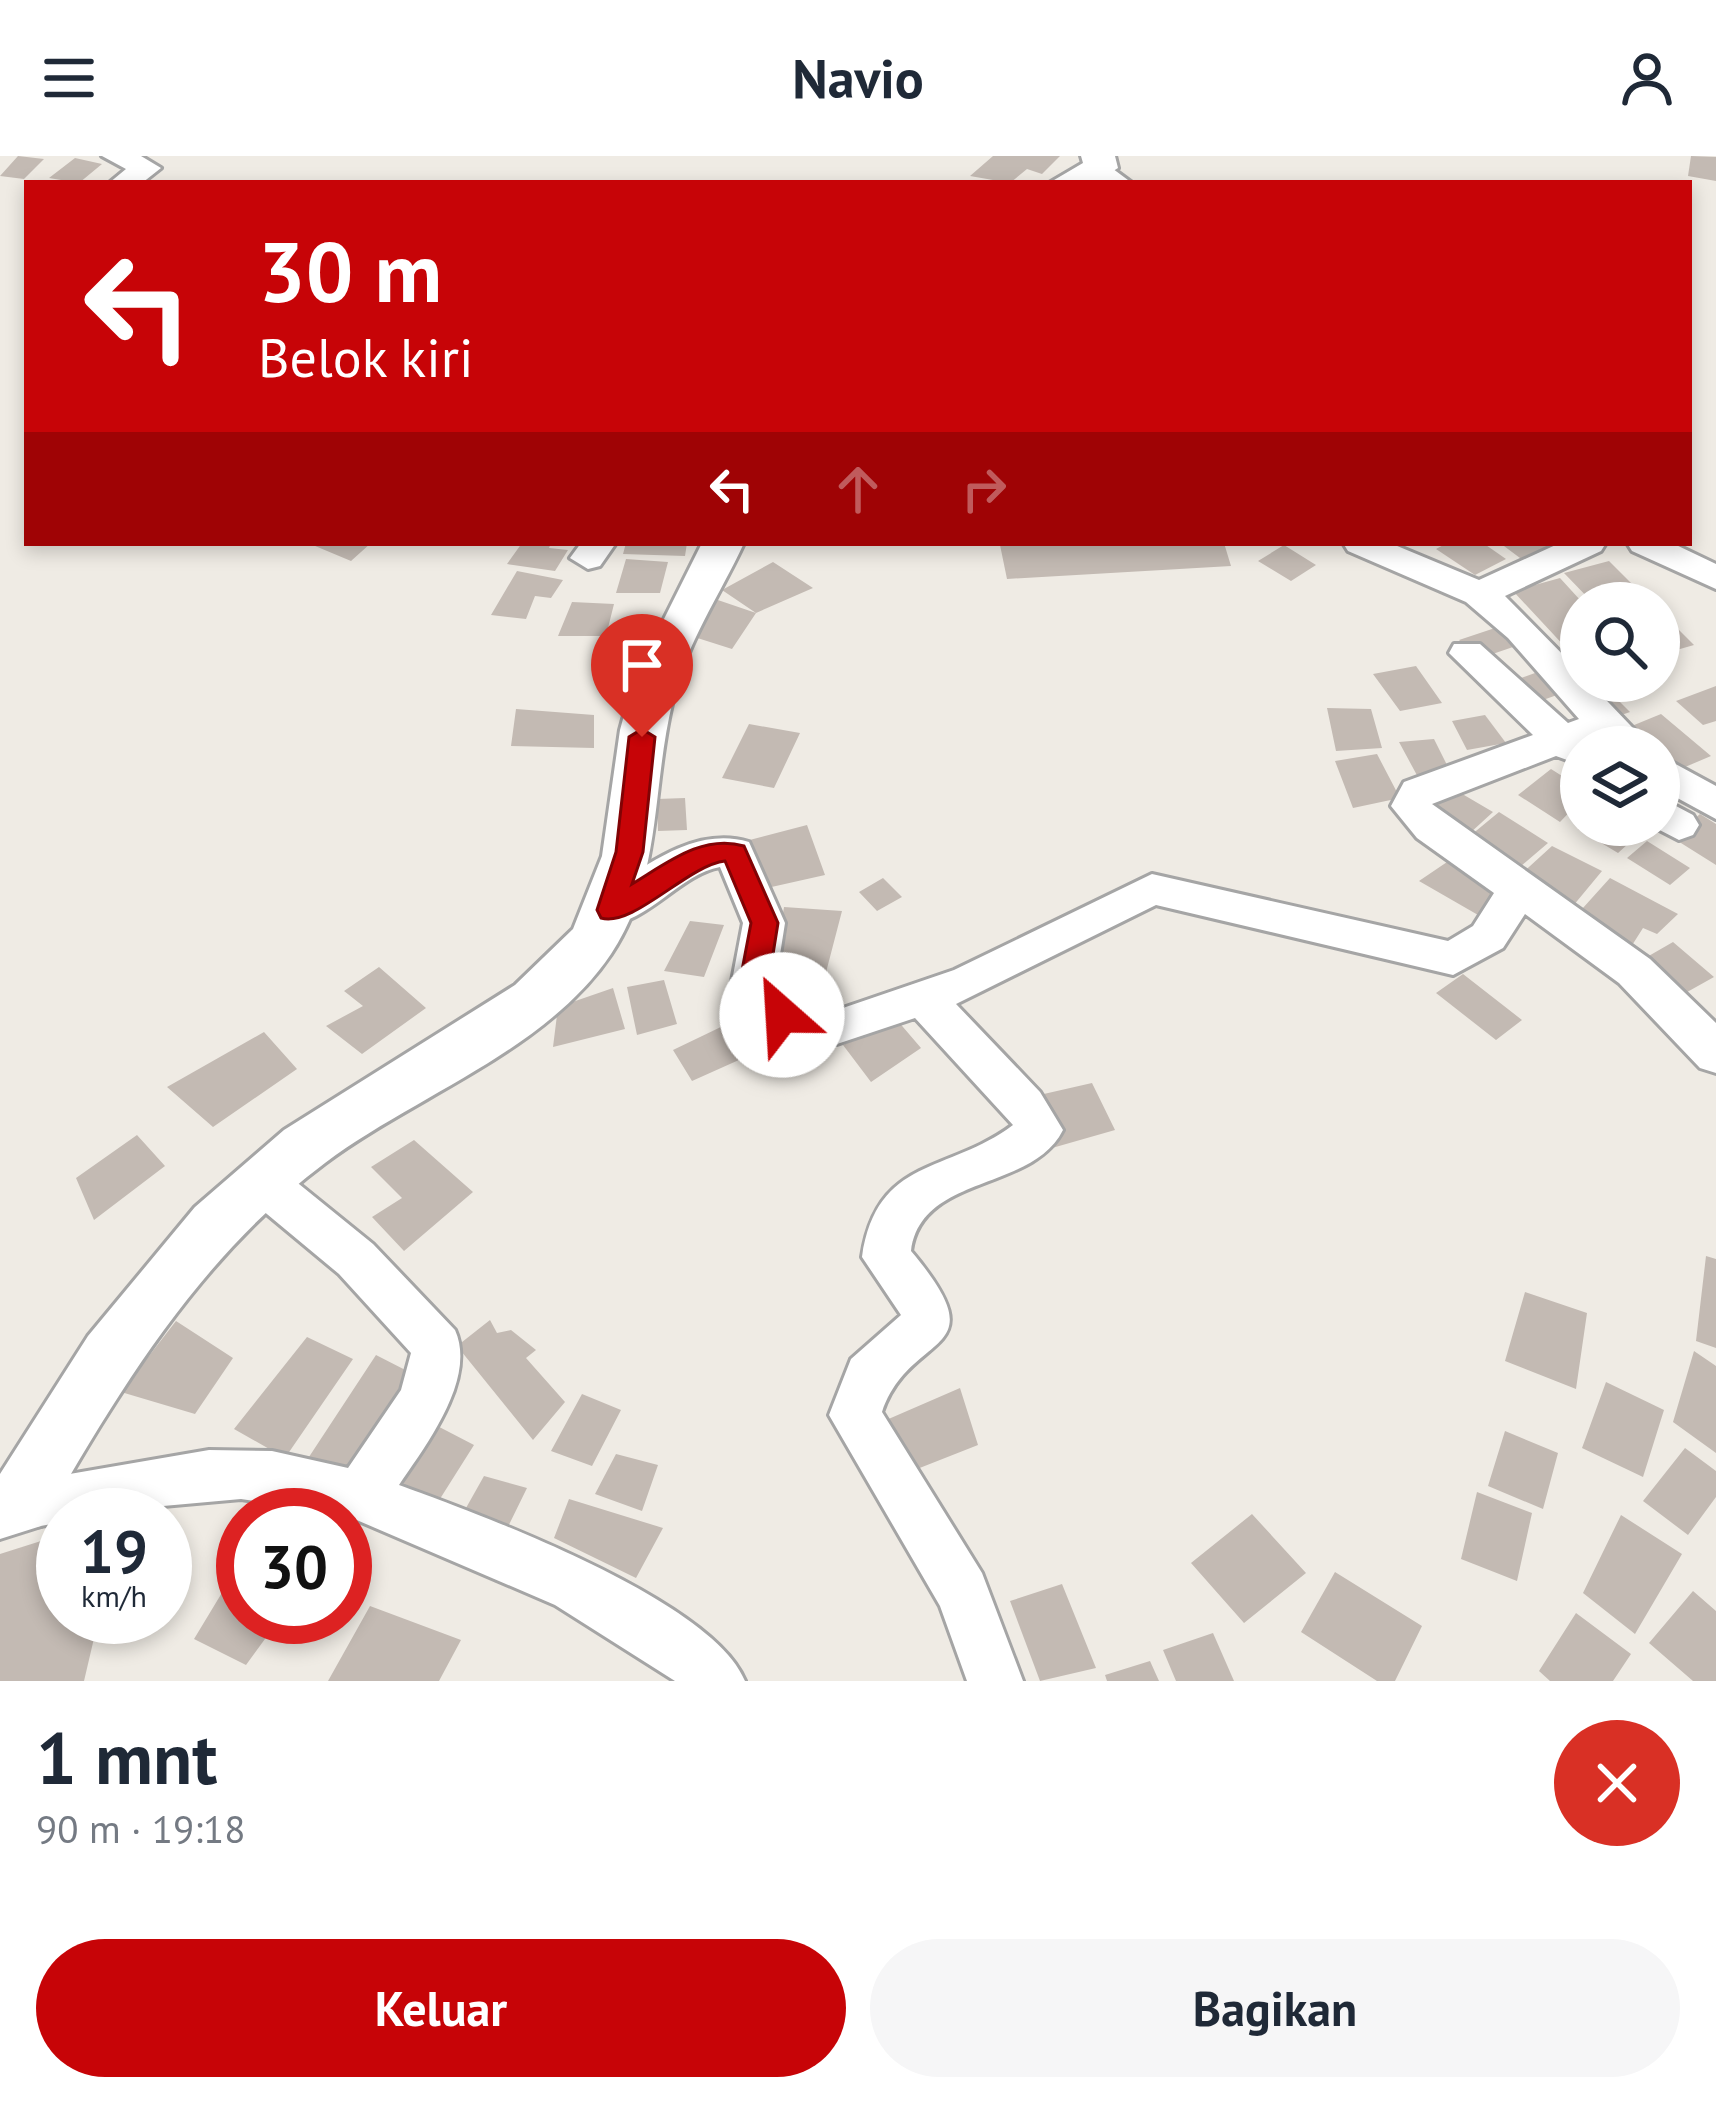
<!DOCTYPE html>
<html lang="id">
<head>
<meta charset="utf-8">
<style>
  :root { --surface:#fff; --page:#f6f6f7; --text:#1f2937; --muted:#747a83; --accent:#c70407 }
  body { margin:0; font-family:"PT Sans",sans-serif; background:var(--page); color:var(--text); height:100vh; display:flex; flex-direction:column; font-size:45px; white-space:nowrap }
  * { box-sizing:border-box; margin:0 }
  p { font-size:39px; color:var(--muted) }
  .icon { flex:none; width:66px; height:66px; fill:none; stroke:currentColor; stroke-width:2; stroke-linecap:round; stroke-linejoin:round }
  .map { position:relative; height:1525px; overflow:hidden }
  .side { display:flex; flex-direction:column; background:var(--surface); flex:1 }
  .side>* { flex:none }
  .hud { position:absolute; left:24px; top:24px; width:1668px; height:366px; border-radius:0px; box-shadow:0 6px 18px #0003; background:#c70407; color:#fff; overflow:hidden }
  .tools { position:absolute; left:1560px; top:426px; display:grid; gap:24px }
  .tools a { display:grid; place-items:center; width:120px; height:120px; border-radius:50%; background:var(--surface); box-shadow:0 6px 18px #0003; font-size:60px }
  .speed { position:absolute; left:36px; top:1332px; display:flex; gap:24px; font-size:60px; font-weight:700; text-align:center }
  .speed>* { display:grid; place-content:center; width:156px; height:156px; border-radius:50%; background:var(--surface); box-shadow:0 6px 18px #0003; line-height:1 }
  .speed small { font-size:30px; font-weight:400 }
  .speed .limit { border:18px solid #d22; background:#fff; color:#111 }
  .pin { position:absolute; display:grid; place-items:center; width:102px; height:102px; color:#fff; margin:-123px -51px; border-radius:50% 50% 50% 0; rotate:-45deg; box-shadow:0 0 12px #0007 }
  .pin .icon { rotate:45deg }
  .me { position:absolute; width:132px; margin:-66px; rotate:334deg; stroke-linejoin:round; filter:drop-shadow(0 0 9px #0008) }
  .turn { display:flex; align-items:center; gap:42px; height:252px; padding:0 36px; font-size:54px }
  .turn .icon { width:156px; height:156px; stroke-width:2.5 }
  .turn b { display:block; font-size:84px; line-height:102px }
  .lanes { display:flex; align-items:center; height:114px; padding:0 36px; background:#0003; justify-content:center; gap:60px; direction:ltr }
  .lanes .off { opacity:.35 }
  .round { display:grid; place-items:center; flex:none; width:126px; height:126px; border-radius:63px; background:var(--page) }
  .head { display:flex; align-items:center; justify-content:space-between; height:204px; padding:0 36px }
  h1 { font-size:72px; font-weight:800; line-height:90px }
  .button { display:flex; gap:24px; margin-top:auto; padding:24px 36px }
  .button a { flex:1; height:138px; border-radius:72px; background:var(--accent); color:#fff; font-size:48px; font-weight:800; line-height:138px; text-align:center }
  .button a+a { background:var(--page); color:var(--text) }
  header { display:flex; justify-content:space-between; align-items:center; height:156px; padding:0 36px; background:var(--surface); font-size:54px; font-weight:800 }
  .map>svg:first-child { display:block }
</style>
</head>
<body>
<header><svg class="icon" aria-label="menu" viewBox="0 0 24 24"><path d="M4 6h16M4 12h16M4 18h16"/></svg>Navio<svg class="icon" aria-label="person" viewBox="0 0 24 24"><circle cx="12" cy="8" r="4"/><path d="M4 21q1-7 8-7t8 7"/></svg></header>
<div class="map">
<svg width="1716" height="1525" viewBox="0 0 1716 1525">
  <rect width="100%" height="100%" fill="#efebe4"/>
  <path fill="#c3bab3" d="M 18,0 L 44,3 L 24,23 L 0,20 Z
    M 993,0 L 1060,0 L 1042,18 L 1027,13 L 1010,27 L 970,20 Z
    M 1691,0 L 1716,1 L 1716,25 L 1688,20 Z
    M 75,2 L 102,8 L 79,27 L 49,22 Z
    M 308,387 L 371,387 L 351,405 Z
    M 522,387 L 551,387 L 549,392 L 568,394 L 555,415 L 507,408 Z
    M 626,387 L 687,387 L 685,400 L 623,398 Z
    M 1224,387 L 1231,410 L 1007,423 L 1000,389 Z
    M 1447,387 L 1483,387 L 1506,403 L 1475,419 L 1436,393 Z
    M 1500,387 L 1574,387 L 1528,408 Z
    M 1284,389 L 1316,409 L 1291,425 L 1258,405 Z
    M 626,403 L 668,406 L 660,437 L 616,437 Z
    M 1609,405 L 1651,447 L 1593,447 L 1564,417 Z
    M 773,406 L 813,432 L 756,457 L 722,434 Z
    M 517,415 L 563,424 L 551,442 L 535,440 L 526,463 L 491,459 Z
    M 1560,422 L 1581,445 L 1581,508 L 1513,435 Z
    M 709,441 L 756,457 L 732,493 L 688,479 Z
    M 572,446 L 614,448 L 606,480 L 558,480 Z
    M 1659,454 L 1694,489 L 1659,499 Z
    M 1495,472 L 1513,491 L 1478,503 L 1459,484 Z
    M 1416,510 L 1442,547 L 1400,555 L 1373,518 Z
    M 1535,517 L 1557,539 L 1529,549 L 1507,527 Z
    M 1581,524 L 1599,525 L 1630,556 L 1610,563 L 1573,526 Z
    M 1716,530 L 1716,565 L 1703,569 L 1676,545 Z
    M 1327,552 L 1371,553 L 1382,592 L 1336,595 Z
    M 516,553 L 594,559 L 594,592 L 511,590 Z
    M 1661,558 L 1711,600 L 1671,617 L 1659,607 L 1659,591 L 1641,591 L 1622,574 Z
    M 1485,559 L 1506,587 L 1467,594 L 1452,565 Z
    M 749,568 L 800,577 L 774,632 L 722,622 Z
    M 1434,583 L 1452,619 L 1419,623 L 1399,586 Z
    M 1377,598 L 1400,642 L 1353,652 L 1335,605 Z
    M 1551,613 L 1581,632 L 1581,644 L 1560,666 L 1518,639 Z
    M 1447,629 L 1493,656 L 1469,678 L 1424,651 Z
    M 685,642 L 687,674 L 658,675 L 657,643 Z
    M 1499,656 L 1548,687 L 1514,716 L 1465,684 Z
    M 1700,658 L 1716,668 L 1716,709 L 1673,682 Z
    M 807,669 L 825,719 L 767,732 L 742,686 Z
    M 1582,669 L 1649,669 L 1618,697 L 1578,673 Z
    M 1647,685 L 1690,712 L 1670,729 L 1627,702 Z
    M 1552,690 L 1602,715 L 1568,756 L 1517,722 Z
    M 1450,704 L 1500,735 L 1485,763 L 1419,725 Z
    M 883,722 L 902,741 L 877,755 L 859,736 Z
    M 1610,722 L 1678,758 L 1657,778 L 1643,772 L 1629,794 L 1573,763 Z
    M 784,751 L 842,755 L 824,824 L 773,820 Z
    M 690,765 L 724,769 L 704,821 L 664,815 Z
    M 1673,786 L 1714,821 L 1680,840 L 1640,805 Z
    M 379,811 L 426,852 L 362,898 L 326,870 L 363,850 L 344,835 Z
    M 1463,818 L 1522,864 L 1496,884 L 1436,837 Z
    M 664,824 L 677,868 L 637,879 L 627,831 Z
    M 613,832 L 625,873 L 553,891 L 558,851 Z
    M 750,857 L 770,890 L 692,925 L 673,894 Z
    M 897,864 L 921,892 L 871,926 L 843,889 Z
    M 264,876 L 297,913 L 213,971 L 167,931 Z
    M 1092,927 L 1115,974 L 1052,992 L 1035,940 Z
    M 137,979 L 165,1010 L 94,1064 L 76,1022 Z
    M 414,984 L 473,1036 L 404,1095 L 372,1061 L 402,1042 L 371,1011 Z
    M 1706,1100 L 1716,1103 L 1716,1192 L 1696,1185 Z
    M 1525,1136 L 1587,1157 L 1576,1233 L 1505,1205 Z
    M 490,1164 L 497,1177 L 511,1174 L 536,1194 L 526,1202 L 565,1246 L 533,1284 L 457,1190 Z
    M 176,1165 L 233,1202 L 195,1258 L 121,1236 Z
    M 307,1181 L 353,1203 L 285,1302 L 234,1273 Z
    M 1694,1195 L 1716,1210 L 1716,1297 L 1673,1266 Z
    M 376,1199 L 419,1221 L 357,1326 L 305,1307 Z
    M 1606,1226 L 1664,1254 L 1643,1321 L 1582,1292 Z
    M 960,1232 L 978,1289 L 912,1315 L 877,1268 Z
    M 582,1238 L 621,1254 L 592,1310 L 551,1295 Z
    M 422,1262 L 474,1289 L 438,1346 L 373,1325 Z
    M 1505,1275 L 1558,1297 L 1543,1353 L 1488,1330 Z
    M 1685,1292 L 1716,1315 L 1716,1341 L 1688,1379 L 1643,1345 Z
    M 616,1298 L 658,1309 L 642,1355 L 595,1338 Z
    M 484,1320 L 527,1332 L 502,1383 L 457,1368 Z
    M 1477,1336 L 1532,1357 L 1517,1425 L 1461,1403 Z
    M 569,1343 L 663,1372 L 636,1422 L 554,1382 Z
    M 1252,1358 L 1306,1417 L 1244,1467 L 1191,1407 Z
    M 1621,1359 L 1682,1398 L 1635,1478 L 1583,1437 Z
    M 63,1378 L 63,1461 L 99,1461 L 84,1525 L 0,1525 L 0,1398 Z
    M 243,1402 L 243,1461 L 281,1461 L 246,1509 L 194,1483 Z
    M 1335,1416 L 1422,1470 L 1395,1525 L 1377,1525 L 1301,1476 Z
    M 1062,1428 L 1096,1512 L 1040,1525 L 1010,1445 Z
    M 1693,1435 L 1716,1455 L 1716,1525 L 1693,1525 L 1649,1487 Z
    M 370,1450 L 461,1484 L 439,1525 L 328,1525 Z
    M 1576,1457 L 1631,1498 L 1613,1525 L 1550,1525 L 1539,1515 Z
    M 1213,1477 L 1234,1525 L 1176,1525 L 1163,1494 Z
    M 1150,1505 L 1159,1525 L 1107,1525 L 1105,1519 Z"/>
  <g fill="none" stroke-linecap="round" stroke-linejoin="round">
    <defs>
      <path id="minor" d="M 102,0 L 141,0 L 161,12 L 142,27 L 109,27 L 126,13 Z
        M 1101,4 L 1132,27 L 1102,27 L 1087,12 Z
        M 581,387 L 616,387 L 600,410 L 588,413 L 570,402 Z
        M 1343,387 L 1390,387 L 1479,424 L 1560,387 L 1606,387 L 1601,395 L 1505,440 L 1581,517 L 1581,525 L 1588,525 L 1651,591 L 1608,591 L 1600,584 L 1590,587 L 1593,591 L 1581,591 L 1581,609 L 1556,600 L 1432,648 L 1650,803 L 1716,867 L 1716,917 L 1700,912 L 1619,827 L 1525,758 L 1503,792 L 1453,819 L 1156,749 L 956,848 L 1040,936 L 1063,974 C 1032,1036 921,1018 911,1095 C 1001,1202 910,1173 882,1256 L 982,1417 L 1023,1525 L 967,1525 L 940,1450 L 829,1259 L 851,1203 L 901,1159 L 862,1101 C 877,1000 948,1018 1013,969 L 915,862 L 837,888 L 788,881 L 752,860 L 732,825 L 743,767 L 720,711 C 677,718 638,780 595,766 L 589,755 L 595,744 C 640,714 692,669 749,686 L 785,767 L 776,824 L 782,836 L 811,852 L 837,854 L 954,814 L 1152,718 L 1448,785 L 1473,770 L 1494,737 L 1417,682 L 1391,650 L 1404,626 L 1533,579 L 1449,497 L 1454,488 L 1480,488 L 1568,567 L 1579,563 L 1508,482 L 1466,446 L 1348,395 Z
        M 1627,387 L 1672,387 L 1716,408 L 1716,433 L 1632,395 Z
        M 1659,599 L 1716,630 L 1716,663 L 1659,632 Z
        M 1659,641 L 1693,659 L 1699,669 L 1693,679 L 1679,684 L 1650,669 L 1659,669 Z
        M 261,1005 L 278,1011 L 373,1088 L 455,1174 C 477,1223 426,1289 399,1329 C 482,1359 712,1444 745,1525 L 675,1525 L 555,1449 L 345,1359 L 241,1343 L 63,1359 L 63,1366 L 18,1374 L 0,1366 L 0,1330 L 209,1294 L 272,1295 L 348,1312 L 401,1234 L 411,1197 L 339,1118 L 244,1039 L 237,1025 L 244,1011 Z"/>
      <path id="tertiary" d="M 1081,0 L 1115,0 L 1118,12 L 1094,27 L 1049,27 L 1083,7 Z
        M 702,387 L 744,387 C 720,439 686,488 673,544 C 651,632 663,720 611,798 C 546,895 416,939 325,1007 C 199,1101 118,1235 41,1370 L 0,1383 L 0,1318 L 88,1180 L 195,1051 L 284,974 L 515,829 L 573,773 L 602,700 L 620,574 L 634,523 Z"/>
    </defs>
    <use href="#minor" stroke="#a5a5a5" stroke-width="6"/>
    <use href="#tertiary" stroke="#a5a5a5" stroke-width="6"/>
    <use href="#minor" fill="#fff" fill-rule="evenodd"/>
    <use href="#tertiary" fill="#fff" fill-rule="evenodd"/>
  </g>
  <path fill="#c70407" stroke="#810305" stroke-width="3" d="M 642,573 L 655,581 L 643,696 L 632,728 C 667,707 702,678 744,690 L 778,767 L 769,823 L 796,859 L 792,867 L 771,867 L 740,825 L 751,767 L 725,705 C 688,709 633,772 601,762 L 597,754 L 616,696 L 629,581 Z"/>
</svg>
<div class="tools">
<a><svg class="icon" aria-label="search" viewBox="0 0 24 24"><circle cx="10" cy="10" r="6"/><path d="M15 15l6 6"/></svg></a>
<a><svg class="icon" aria-label="layers" viewBox="0 0 24 24"><path d="M12 4l9 5-9 5-9-5zM3 14l9 5 9-5"/></svg></a>
</div>
<div class="speed"><div>19<small>km/h</small></div><div class="limit">30</div></div>
<div class="pin" style="left:642px;top:581px;background:#d93025"><svg class="icon" aria-label="arrive" viewBox="0 0 24 24"><path d="M6 21V4h12l-3 4 3 4H6"/></svg></div>
<svg class="me" style="left:782px;top:859px" viewBox="-20 -20 40 40"><circle r="19" fill="#fff"/><path d="M0-13L10 11 0 6-10 11z" fill="#c70407"/></svg>
<div class="hud">
<div class="turn"><svg class="icon" aria-label="left" viewBox="0 0 24 24"><path d="M17 20v-9H6M10 6l-5 5 5 5"/></svg><div><b>30 m</b>Belok kiri</div></div>
<div class="lanes"><svg class="icon" aria-label="left" viewBox="0 0 24 24"><path d="M17 20v-9H6M10 6l-5 5 5 5"/></svg><svg class="icon off" aria-label="ahead" viewBox="0 0 24 24"><path d="M12 20V5M6 11l6-6 6 6"/></svg><svg class="icon off" aria-label="right" viewBox="0 0 24 24"><path d="M7 20v-9h11M14 6l5 5-5 5"/></svg></div>
</div>
</div>
<section class="side">
<div class="head"><div><h1>1 mnt</h1><p>90 m · 19:18</p></div><a class="round" style="background:#d93025;color:#fff"><svg class="icon" aria-label="close" viewBox="0 0 24 24"><path d="M6 6l12 12M18 6L6 18"/></svg></a></div>
<div class="button"><a>Keluar</a><a>Bagikan</a></div>
</section>
</body>
</html>
